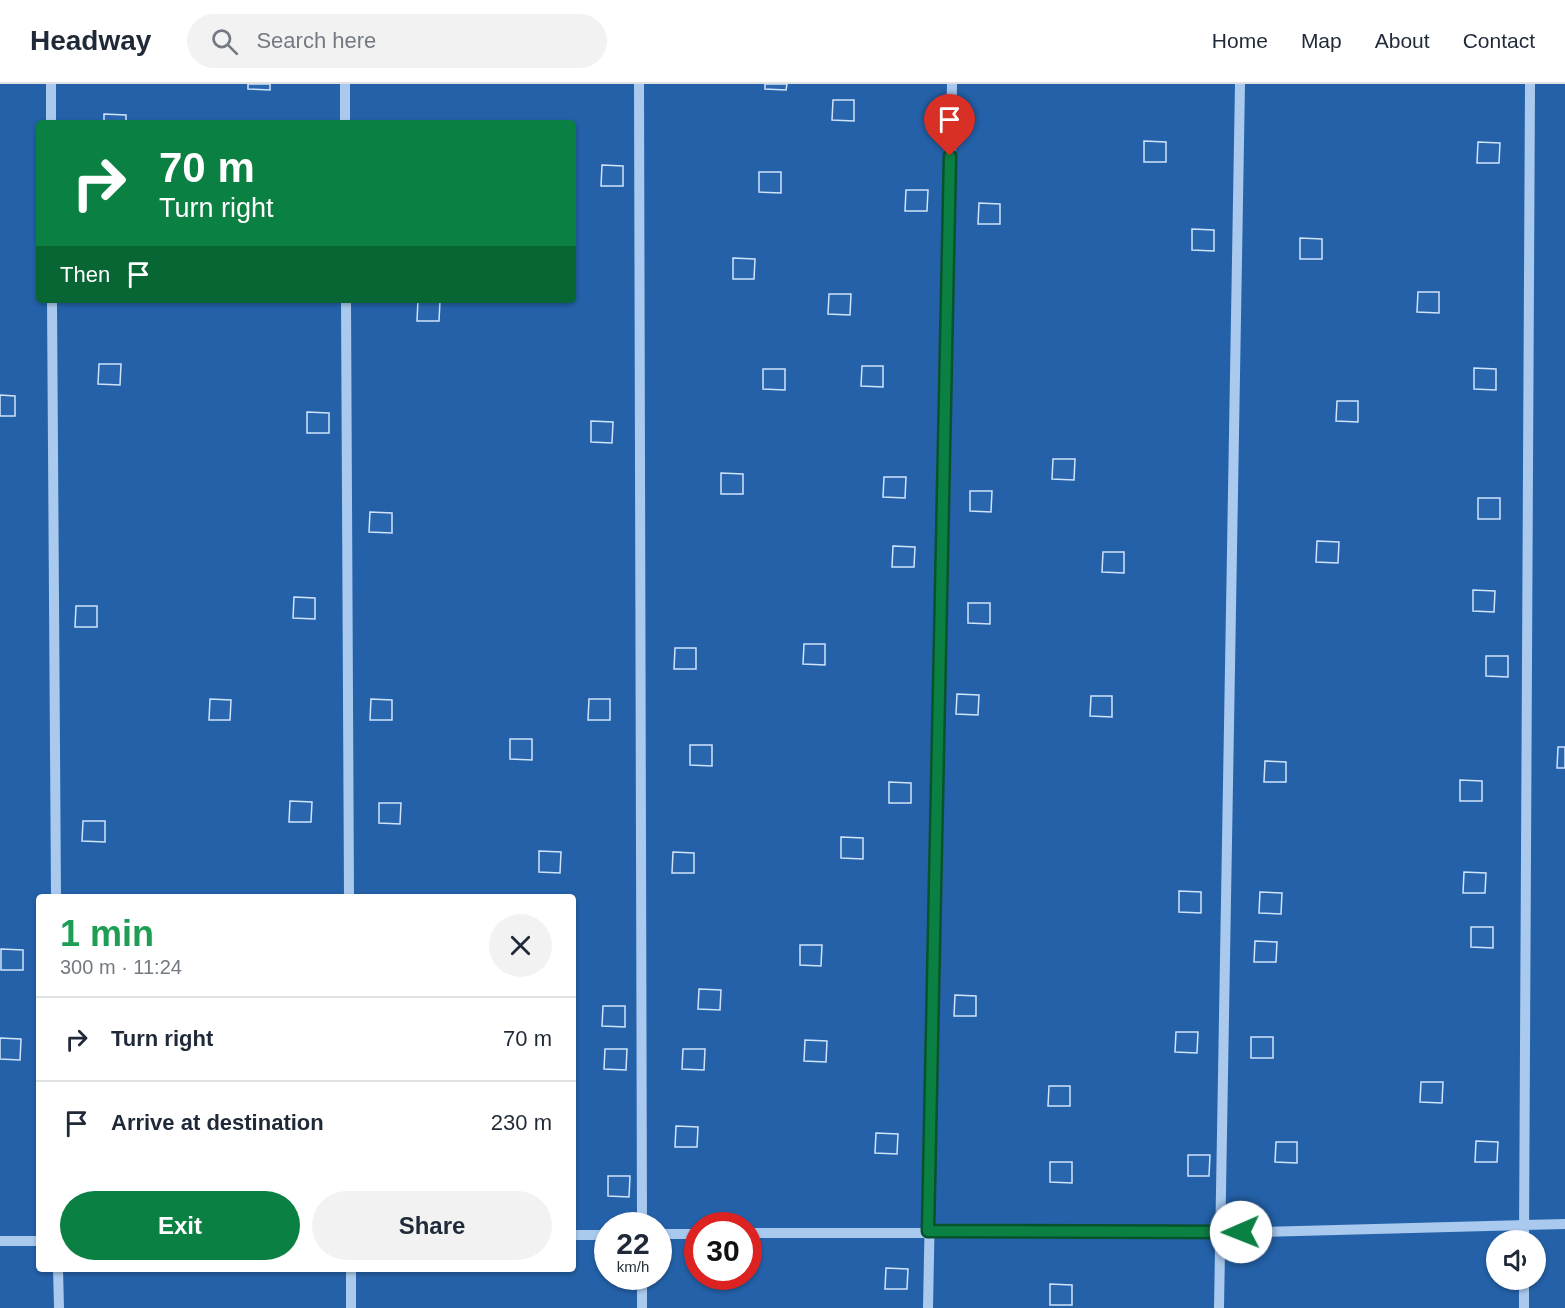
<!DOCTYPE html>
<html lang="en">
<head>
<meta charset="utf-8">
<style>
  :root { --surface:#fff; --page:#f2f2f3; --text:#1f2937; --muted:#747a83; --line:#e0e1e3; --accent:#0b8043 }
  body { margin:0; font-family:Arial,sans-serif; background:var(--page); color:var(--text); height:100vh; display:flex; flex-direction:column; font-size:22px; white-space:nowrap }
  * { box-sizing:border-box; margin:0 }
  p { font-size:20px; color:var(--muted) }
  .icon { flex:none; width:33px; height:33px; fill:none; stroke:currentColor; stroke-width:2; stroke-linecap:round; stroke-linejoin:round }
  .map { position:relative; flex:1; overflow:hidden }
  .details { position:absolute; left:36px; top:810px; width:540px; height:378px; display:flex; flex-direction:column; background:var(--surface); border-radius:6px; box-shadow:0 2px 4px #0004 }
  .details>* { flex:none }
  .hud { position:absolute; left:36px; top:36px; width:540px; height:183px; border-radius:6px; box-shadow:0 2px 4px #0004; background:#0b8043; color:#fff; overflow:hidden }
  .tools { position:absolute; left:1486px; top:1146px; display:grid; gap:12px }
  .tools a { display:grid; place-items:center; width:60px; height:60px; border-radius:50%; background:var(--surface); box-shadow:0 2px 4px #0004; font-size:30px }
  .speed { position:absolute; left:594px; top:1128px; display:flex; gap:12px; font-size:30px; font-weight:700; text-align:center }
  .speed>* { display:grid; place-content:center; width:78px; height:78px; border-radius:50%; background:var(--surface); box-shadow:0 2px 4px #0004; line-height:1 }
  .speed small { font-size:15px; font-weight:400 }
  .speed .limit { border:9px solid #d22; background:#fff; color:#111 }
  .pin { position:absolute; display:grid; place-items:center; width:51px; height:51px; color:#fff; margin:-62px -26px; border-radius:50% 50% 50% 0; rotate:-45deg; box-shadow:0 0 6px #0007 }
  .pin .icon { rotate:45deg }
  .me { position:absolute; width:66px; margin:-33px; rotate:269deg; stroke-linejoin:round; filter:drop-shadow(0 0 4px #0008) }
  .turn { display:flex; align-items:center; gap:21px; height:126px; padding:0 24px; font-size:27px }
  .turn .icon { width:78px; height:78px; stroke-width:2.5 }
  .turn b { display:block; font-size:42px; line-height:51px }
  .then { display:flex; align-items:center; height:57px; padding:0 24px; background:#0003; gap:12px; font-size:22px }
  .round { display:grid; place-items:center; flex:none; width:63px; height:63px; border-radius:32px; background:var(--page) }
  .head { display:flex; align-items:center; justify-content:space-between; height:102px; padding:0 24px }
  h1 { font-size:36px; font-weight:800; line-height:45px; color:#1e9e55 }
  .button { display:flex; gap:12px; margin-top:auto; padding:12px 24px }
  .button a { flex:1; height:69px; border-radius:36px; background:var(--accent); color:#fff; font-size:24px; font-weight:800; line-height:69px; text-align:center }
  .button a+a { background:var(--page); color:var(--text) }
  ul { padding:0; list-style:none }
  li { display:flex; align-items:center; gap:18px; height:84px; padding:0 24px; border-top:2px solid var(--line) }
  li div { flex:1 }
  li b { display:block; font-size:22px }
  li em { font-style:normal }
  header { display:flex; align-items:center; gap:36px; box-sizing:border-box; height:84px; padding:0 30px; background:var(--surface); border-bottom:2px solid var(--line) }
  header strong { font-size:28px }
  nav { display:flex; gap:33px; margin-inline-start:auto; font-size:21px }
  .search { width:420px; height:54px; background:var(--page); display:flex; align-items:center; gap:15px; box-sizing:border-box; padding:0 21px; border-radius:33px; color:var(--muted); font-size:22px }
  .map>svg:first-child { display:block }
</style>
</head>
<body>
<header>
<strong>Headway</strong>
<div class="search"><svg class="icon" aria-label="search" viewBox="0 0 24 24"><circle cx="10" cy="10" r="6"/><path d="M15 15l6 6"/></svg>Search here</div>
<nav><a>Home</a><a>Map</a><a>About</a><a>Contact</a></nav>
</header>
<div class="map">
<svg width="1565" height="1224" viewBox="0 0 1565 1224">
  <rect width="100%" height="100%" fill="#1b4f8f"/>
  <path fill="#2461a8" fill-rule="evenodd" d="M 0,0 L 1565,0 L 1565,1224 L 0,1224 ZM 39,39 L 573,39 L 573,216 L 39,216 ZM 39,813 L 573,813 L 573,1185 L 39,1185 ZM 608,1142 L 658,1142 L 658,1192 L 608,1192 ZM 698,1142 L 748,1142 L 748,1192 L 698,1192 ZM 1497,1156 L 1536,1156 L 1536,1196 L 1497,1196 Z"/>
  <path fill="#2a66ad" stroke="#cfe3fa" stroke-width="1.5" d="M 248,0 L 270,0 L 270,6 L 248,5 Z
    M 765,0 L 787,0 L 786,6 L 765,5 Z
    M 833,16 L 854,16 L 854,37 L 832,36 Z
    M 104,30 L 126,31 L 126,39 L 104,39 Z
    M 1144,57 L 1166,58 L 1166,78 L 1144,78 Z
    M 1478,58 L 1500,59 L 1499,79 L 1477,79 Z
    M 602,81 L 623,82 L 623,102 L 601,102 Z
    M 759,88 L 781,88 L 781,109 L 759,108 Z
    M 906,106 L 928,106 L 927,127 L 905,127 Z
    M 979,119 L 1000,120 L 1000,140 L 978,140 Z
    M 1192,145 L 1214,146 L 1214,167 L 1192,166 Z
    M 1300,154 L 1322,155 L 1322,175 L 1300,175 Z
    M 733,174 L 755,175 L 754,195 L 733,195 Z
    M 1418,208 L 1439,208 L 1439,229 L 1417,228 Z
    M 829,210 L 851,210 L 850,231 L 828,230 Z
    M 418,216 L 440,217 L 439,237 L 417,237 Z
    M 99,280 L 121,280 L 120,301 L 98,300 Z
    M 862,282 L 883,282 L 883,303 L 861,302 Z
    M 1474,284 L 1496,285 L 1496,306 L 1474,305 Z
    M 763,285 L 785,285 L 785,306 L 763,305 Z
    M 0,311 L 15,312 L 15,332 L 0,332 Z
    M 1337,317 L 1358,317 L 1358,338 L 1336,337 Z
    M 307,328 L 329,329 L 329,349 L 307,349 Z
    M 591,337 L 613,338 L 612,359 L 591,358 Z
    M 1053,375 L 1075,375 L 1074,396 L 1052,395 Z
    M 721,389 L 743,390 L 743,410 L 721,410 Z
    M 884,393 L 906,393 L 905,414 L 883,413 Z
    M 970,407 L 992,407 L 991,428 L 970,427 Z
    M 1478,414 L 1500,414 L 1500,435 L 1478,435 Z
    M 370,428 L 392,429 L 392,449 L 369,448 Z
    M 1317,457 L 1339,458 L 1338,479 L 1316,478 Z
    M 893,462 L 915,463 L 914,483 L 892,483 Z
    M 1103,468 L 1124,468 L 1124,489 L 1102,488 Z
    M 1473,506 L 1495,507 L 1494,528 L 1473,527 Z
    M 294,513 L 315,514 L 315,535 L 293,534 Z
    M 968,519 L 990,519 L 990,540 L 968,539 Z
    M 76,522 L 97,522 L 97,543 L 75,543 Z
    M 804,560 L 825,560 L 825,581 L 803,580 Z
    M 675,564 L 696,564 L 696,585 L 674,585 Z
    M 1486,572 L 1508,572 L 1508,593 L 1486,592 Z
    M 957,610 L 979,611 L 978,631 L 956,630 Z
    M 1091,612 L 1112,612 L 1112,633 L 1090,632 Z
    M 210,615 L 231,616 L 230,636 L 209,636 Z
    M 371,615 L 392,616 L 392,636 L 370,636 Z
    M 589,615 L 610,615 L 610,636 L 588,636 Z
    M 510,655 L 532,655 L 532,676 L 510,675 Z
    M 690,661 L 712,661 L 712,682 L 690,681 Z
    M 1558,663 L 1565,663 L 1565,684 L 1557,684 Z
    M 1265,677 L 1286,678 L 1286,698 L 1264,698 Z
    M 1460,696 L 1482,697 L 1482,717 L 1460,717 Z
    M 889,698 L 911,699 L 911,719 L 889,719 Z
    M 290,717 L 312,718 L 311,738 L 289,738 Z
    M 379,719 L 401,719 L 400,740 L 379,739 Z
    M 83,737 L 105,737 L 105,758 L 82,757 Z
    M 841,753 L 863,754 L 863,775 L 841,774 Z
    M 539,767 L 561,768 L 560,789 L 539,788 Z
    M 673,768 L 694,769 L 694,789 L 672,789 Z
    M 1464,788 L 1486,789 L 1485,809 L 1463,809 Z
    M 1179,807 L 1201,808 L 1201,829 L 1179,828 Z
    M 1260,808 L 1282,809 L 1281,830 L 1259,829 Z
    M 1471,843 L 1493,843 L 1493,864 L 1471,863 Z
    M 1255,857 L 1277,858 L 1276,878 L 1254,878 Z
    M 800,861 L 822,861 L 821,882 L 800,881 Z
    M 1,865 L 23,866 L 23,886 L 1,886 Z
    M 699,905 L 721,906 L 720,926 L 698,925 Z
    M 955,911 L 976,912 L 976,932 L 954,932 Z
    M 603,922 L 625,922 L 625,943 L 602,942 Z
    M 1176,948 L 1198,948 L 1197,969 L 1175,968 Z
    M 1251,953 L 1273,953 L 1273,974 L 1251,974 Z
    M 0,954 L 21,955 L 20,976 L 0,975 Z
    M 805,956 L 827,957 L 826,978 L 804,977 Z
    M 605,965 L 627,965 L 626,986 L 604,985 Z
    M 683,965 L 705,965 L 704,986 L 682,985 Z
    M 1421,998 L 1443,998 L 1442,1019 L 1420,1018 Z
    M 1049,1002 L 1070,1002 L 1070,1022 L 1048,1022 Z
    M 676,1042 L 698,1043 L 697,1063 L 675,1063 Z
    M 876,1049 L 898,1050 L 897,1070 L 875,1069 Z
    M 1476,1057 L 1498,1058 L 1497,1078 L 1475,1078 Z
    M 1276,1058 L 1297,1058 L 1297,1079 L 1275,1078 Z
    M 1188,1071 L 1210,1071 L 1209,1092 L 1188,1092 Z
    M 1050,1078 L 1072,1078 L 1072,1099 L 1050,1098 Z
    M 608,1092 L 630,1092 L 629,1113 L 608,1112 Z
    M 886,1184 L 908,1185 L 907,1205 L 885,1205 Z
    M 1050,1200 L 1072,1201 L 1072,1221 L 1050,1221 Z"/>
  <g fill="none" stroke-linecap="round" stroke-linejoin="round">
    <path stroke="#a9c9ee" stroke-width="10" d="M 51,0 L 51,39
      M 345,0 L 345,39
      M 639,0 L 642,1142
      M 52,216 L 56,813
      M 346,216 L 349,813
      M 748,1149 L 1218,1149 L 1565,1140
      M 658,1150 L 698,1150
      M 573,1151 L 608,1151
      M 1524,1156 L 1530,0
      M 0,1157 L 39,1157
      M 58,1185 L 59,1224
      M 351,1185 L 351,1224
      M 642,1192 L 642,1224
      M 1524,1196 L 1524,1224
      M 928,1224 L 952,0
      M 1219,1224 L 1240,0"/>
  </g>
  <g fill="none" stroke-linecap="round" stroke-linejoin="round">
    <defs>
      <path id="route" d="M 950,72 L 928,1147 L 1241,1148"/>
    </defs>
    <use href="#route" stroke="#07532c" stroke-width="15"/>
    <use href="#route" stroke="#0b8043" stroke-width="10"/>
  </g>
</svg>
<div class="tools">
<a><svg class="icon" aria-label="sound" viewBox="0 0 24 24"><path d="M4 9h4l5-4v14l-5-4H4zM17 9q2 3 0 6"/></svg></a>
</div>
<div class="speed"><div>22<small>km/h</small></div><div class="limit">30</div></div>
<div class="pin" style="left:950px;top:72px;background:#d93025"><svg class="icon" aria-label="arrive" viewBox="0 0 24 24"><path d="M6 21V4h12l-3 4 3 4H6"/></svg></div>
<svg class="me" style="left:1241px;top:1148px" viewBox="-20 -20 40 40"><circle r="19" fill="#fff"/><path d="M0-13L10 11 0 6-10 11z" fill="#0b8043"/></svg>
<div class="hud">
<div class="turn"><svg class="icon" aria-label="right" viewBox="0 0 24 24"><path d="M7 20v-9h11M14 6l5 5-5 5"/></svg><div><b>70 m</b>Turn right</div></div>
<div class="then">Then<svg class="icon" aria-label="arrive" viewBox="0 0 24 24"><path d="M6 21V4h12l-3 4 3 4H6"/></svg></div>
</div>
<section class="details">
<div class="head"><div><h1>1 min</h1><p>300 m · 11:24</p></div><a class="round"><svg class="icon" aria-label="close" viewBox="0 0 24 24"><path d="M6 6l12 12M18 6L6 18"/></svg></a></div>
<ul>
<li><svg class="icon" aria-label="right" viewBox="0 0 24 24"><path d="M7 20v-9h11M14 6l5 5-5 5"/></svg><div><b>Turn right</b></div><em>70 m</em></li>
<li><svg class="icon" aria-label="arrive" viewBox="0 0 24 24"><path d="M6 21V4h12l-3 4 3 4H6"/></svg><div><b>Arrive at destination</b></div><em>230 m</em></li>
</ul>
<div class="button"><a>Exit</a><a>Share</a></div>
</section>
</div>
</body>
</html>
